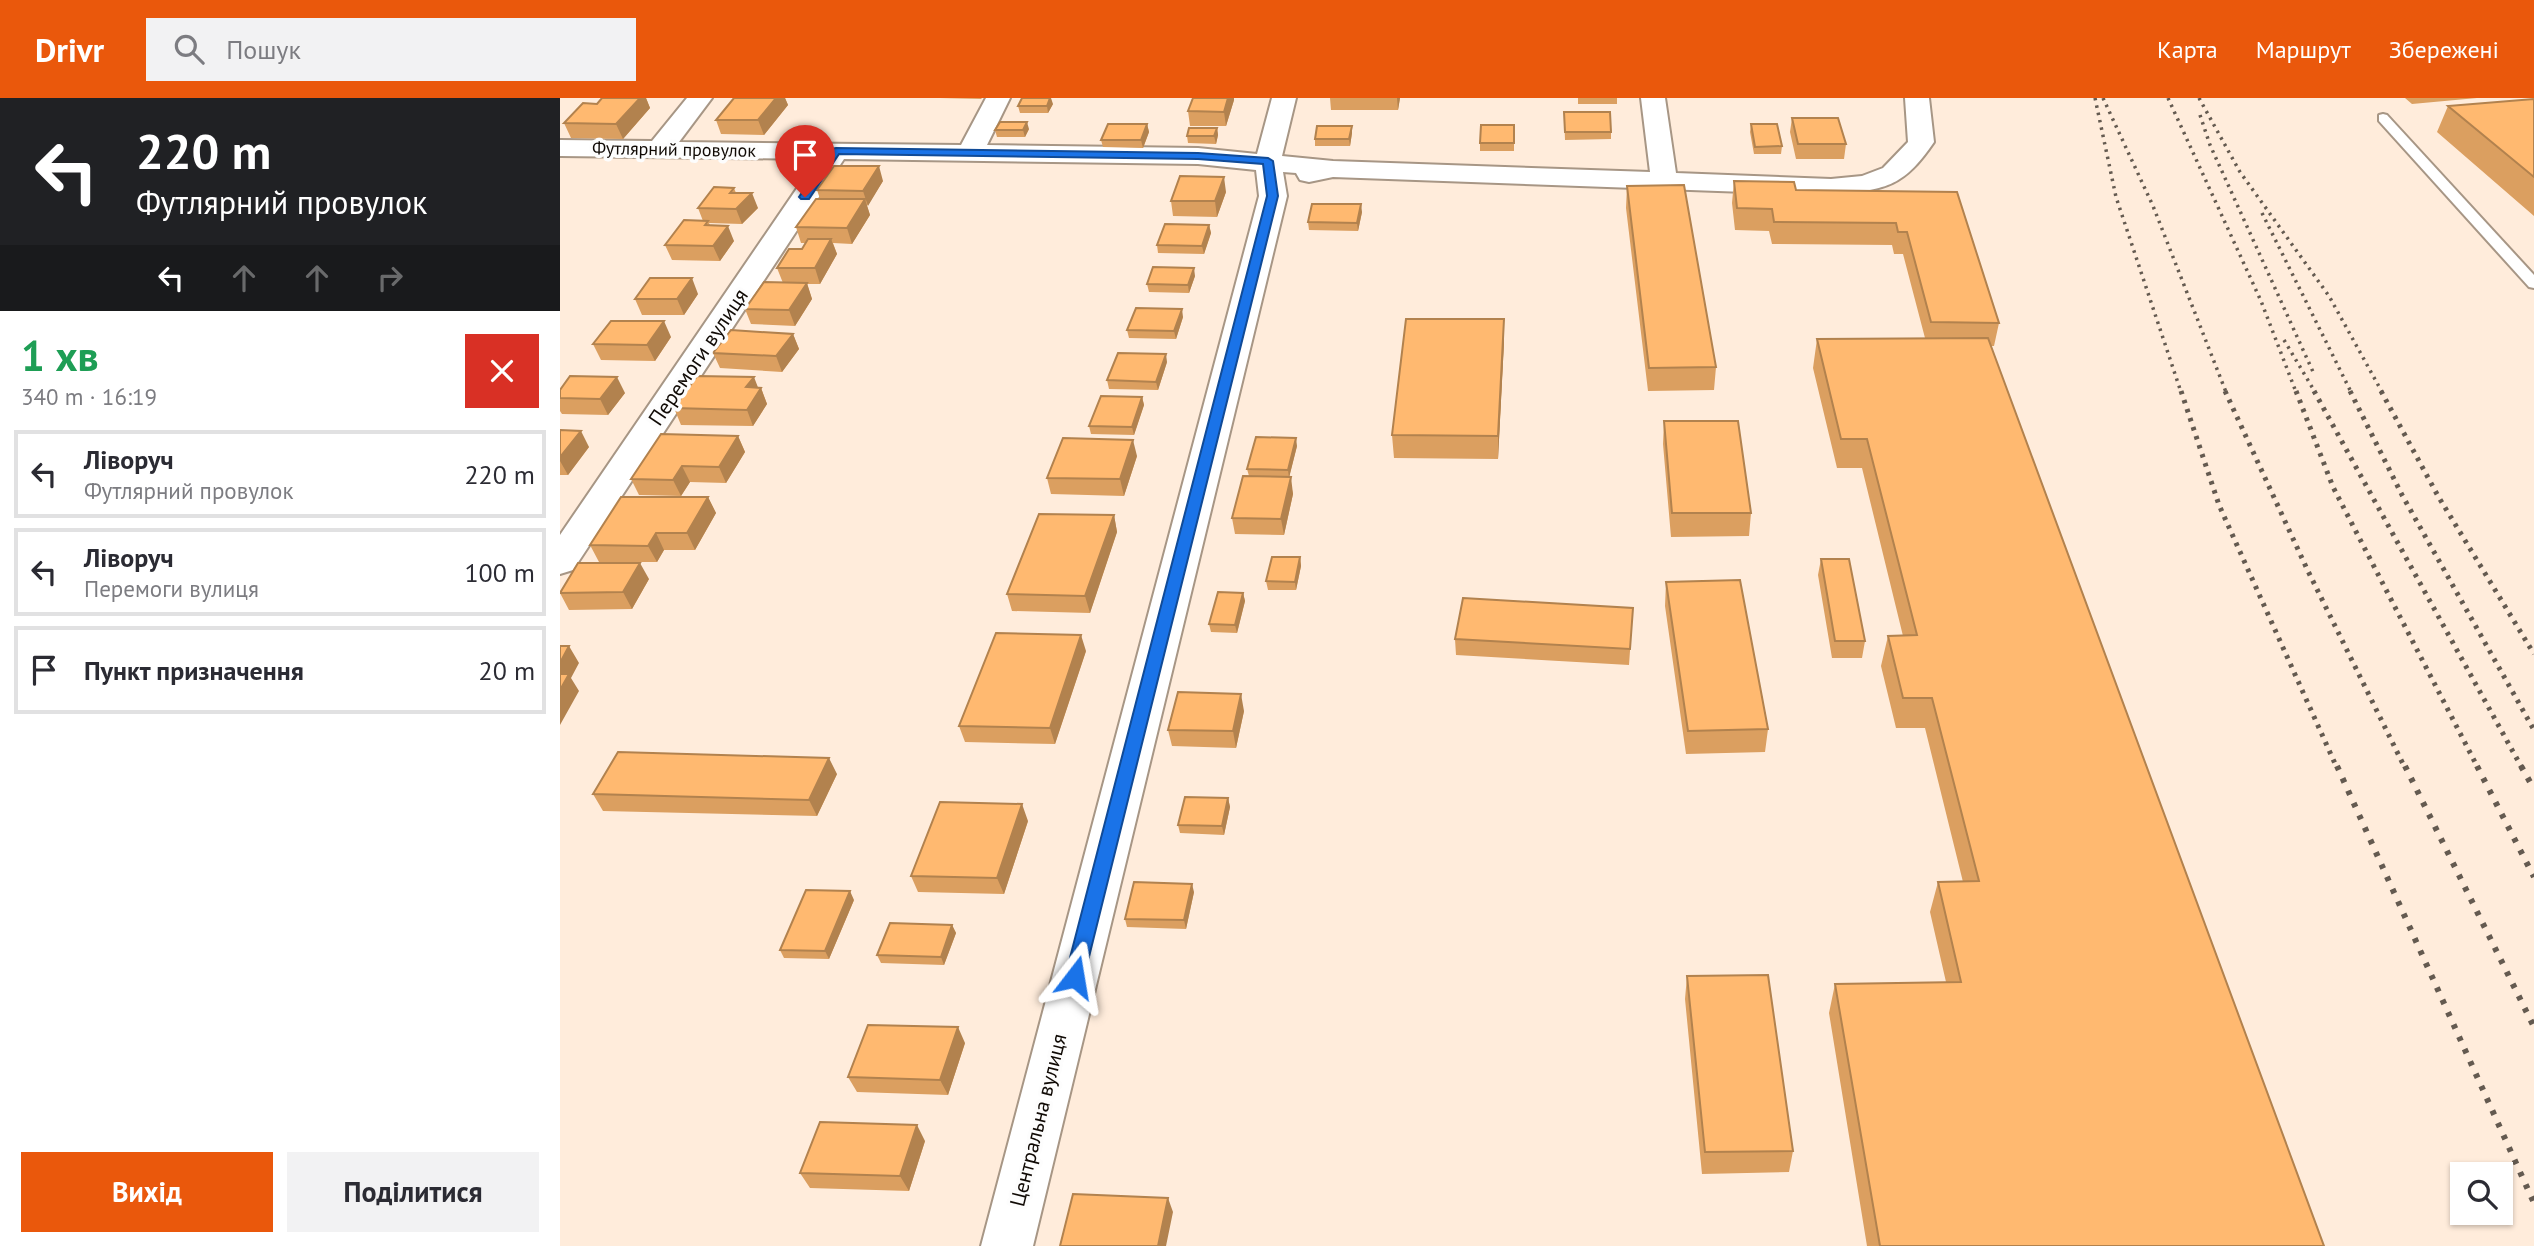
<!DOCTYPE html>
<html lang="uk">
<head>
<meta charset="utf-8">
<style>
  :root { --surface:#fff; --page:#f2f2f3; --text:#2b2b33; --muted:#7c7c81; --line:#e1e1e2; --accent:#ea580c }
  body { margin:0; font-family:"PT Sans",sans-serif; background:var(--page); color:var(--text); height:100vh; display:flex; flex-direction:column; font-size:26px; white-space:nowrap }
  * { box-sizing:border-box; margin:0 }
  p { font-size:23px; color:var(--muted) }
  .icon { flex:none; width:38px; height:38px; fill:none; stroke:currentColor; stroke-width:2; stroke-linecap:round; stroke-linejoin:round }
  .map { position:relative; flex:1; overflow:hidden }
  .sheet { display:flex; flex-direction:column; background:var(--surface); width:560px }
  .sheet>* { flex:none }
  .top-card { background:#202124; color:#fff; overflow:hidden }
  .fabs { position:absolute; left:1890px; top:1064px; display:grid; gap:14px }
  .fabs a { display:grid; place-items:center; width:63px; height:63px; border-radius:0px; background:var(--surface); box-shadow:0 2px 5px #0004; font-size:35px }
  .pin { position:absolute; display:grid; place-items:center; width:60px; height:60px; color:#fff; margin:-72px -30px; border-radius:50% 50% 50% 0; rotate:-45deg; box-shadow:0 0 7px #0007 }
  .pin .icon { rotate:45deg }
  .me { position:absolute; width:77px; margin:-38px; rotate:14deg; stroke-linejoin:round; filter:drop-shadow(0 0 5px #0008) }
  .turn { display:flex; align-items:center; gap:24px; height:147px; padding:0 21px; font-size:32px }
  .turn .icon { width:91px; height:91px; stroke-width:2.5 }
  .turn b { display:block; font-size:49px; line-height:60px }
  .lanes { display:flex; align-items:center; height:66px; padding:0 21px; background:#0003; justify-content:center; gap:35px; direction:ltr }
  .lanes .off { opacity:.35 }
  .round { display:grid; place-items:center; flex:none; width:74px; height:74px; border-radius:0px; background:var(--page) }
  .overview { display:flex; align-items:center; justify-content:space-between; height:119px; padding:0 21px }
  h1 { font-size:42px; font-weight:700; line-height:52px; color:#1e9e55 }
  .cta { display:flex; gap:14px; margin-top:auto; padding:14px 21px }
  .cta a { flex:1; height:80px; border-radius:0px; background:var(--accent); color:#fff; font-size:28px; font-weight:700; line-height:80px; text-align:center }
  .cta a+a { background:var(--page); color:var(--text) }
  ul { padding:0; list-style:none }
  li { display:flex; align-items:center; gap:21px; height:88px; margin:0 14px 10px; padding:0 7px; border:4px solid var(--line); border-radius:0px }
  li div { flex:1 }
  li b { display:block; font-size:26px }
  li em { font-style:normal }
  header { display:flex; align-items:center; gap:42px; box-sizing:border-box; height:98px; padding:0 35px; background:var(--accent); color:#fff }
  header strong { font-size:33px }
  nav { display:flex; gap:38px; margin-inline-start:auto; font-size:24px }
  .search { width:490px; height:63px; background:var(--page); display:flex; align-items:center; gap:18px; box-sizing:border-box; padding:0 24px; border-radius:0px; color:var(--muted); font-size:26px }
  main { display:flex; flex:1; min-height:0 }
  .map>svg:first-child { display:block }
</style>
</head>
<body>
<header>
<strong>Drivr</strong>
<div class="search"><svg class="icon" aria-label="search" viewBox="0 0 24 24"><circle cx="10" cy="10" r="6"/><path d="M15 15l6 6"/></svg>Пошук</div>
<nav><a>Карта</a><a>Маршрут</a><a>Збережені</a></nav>
</header>
<main>
<section class="sheet">
<div class="top-card">
<div class="turn"><svg class="icon" aria-label="left" viewBox="0 0 24 24"><path d="M17 20v-9H6M10 6l-5 5 5 5"/></svg><div><b>220 m</b>Футлярний провулок</div></div>
<div class="lanes"><svg class="icon" aria-label="left" viewBox="0 0 24 24"><path d="M17 20v-9H6M10 6l-5 5 5 5"/></svg><svg class="icon off" aria-label="ahead" viewBox="0 0 24 24"><path d="M12 20V5M6 11l6-6 6 6"/></svg><svg class="icon off" aria-label="ahead" viewBox="0 0 24 24"><path d="M12 20V5M6 11l6-6 6 6"/></svg><svg class="icon off" aria-label="right" viewBox="0 0 24 24"><path d="M7 20v-9h11M14 6l5 5-5 5"/></svg></div>
</div>
<div class="overview"><div><h1>1 хв</h1><p>340 m · 16:19</p></div><a class="round" style="background:#d93025;color:#fff"><svg class="icon" aria-label="close" viewBox="0 0 24 24"><path d="M6 6l12 12M18 6L6 18"/></svg></a></div>
<ul>
<li><svg class="icon" aria-label="left" viewBox="0 0 24 24"><path d="M17 20v-9H6M10 6l-5 5 5 5"/></svg><div><b>Ліворуч</b><p>Футлярний провулок</p></div><em>220 m</em></li>
<li><svg class="icon" aria-label="left" viewBox="0 0 24 24"><path d="M17 20v-9H6M10 6l-5 5 5 5"/></svg><div><b>Ліворуч</b><p>Перемоги вулиця</p></div><em>100 m</em></li>
<li><svg class="icon" aria-label="arrive" viewBox="0 0 24 24"><path d="M6 21V4h12l-3 4 3 4H6"/></svg><div><b>Пункт призначення</b></div><em>20 m</em></li>
</ul>
<div class="cta"><a>Вихід</a><a>Поділитися</a></div>
</section>
<div class="map">
<svg width="1974" height="1148" viewBox="0 0 1974 1148">
  <rect width="100%" height="100%" fill="#ffecdb"/>
  <g fill="none" stroke-linecap="round" stroke-linejoin="round">
    <defs>
      <path id="service" d="M 1823,16 L 1827,17 L 1974,177 L 1974,190 L 1969,189 L 1819,23 L 1819,17 Z"/>
      <path id="minor" d="M 127,0 L 152,0 L 119,44 L 401,47 L 426,0 L 450,0 L 427,47 L 638,50 L 697,56 L 712,0 L 736,0 L 722,58 L 773,63 L 1090,74 L 1081,0 L 1105,0 L 1116,75 L 1271,81 L 1302,78 L 1323,70 L 1348,44 L 1345,0 L 1369,0 L 1374,44 C 1342,91 1325,91 1271,97 L 773,79 L 749,84 L 740,82 L 736,75 L 723,74 L 727,98 L 473,1148 L 421,1148 L 699,98 L 696,72 L 638,66 L 284,61 L 13,472 L 0,476 L 0,437 L 257,61 L 0,58 L 0,42 L 92,43 Z"/>
    </defs>
    <use href="#service" stroke="#a79685" stroke-width="4"/>
    <use href="#minor" stroke="#a79685" stroke-width="4"/>
    <use href="#service" fill="#fff" fill-rule="evenodd"/>
    <use href="#minor" fill="#fff" fill-rule="evenodd"/>
    <path stroke="#645a50" stroke-width="3.5" stroke-dasharray="2.5 5" stroke-linecap="butt" d="M 1535,0 L 1556,99 L 1621,294
      M 1543,0 L 1593,108 L 1666,294
      M 1608,0 L 1701,203 L 1736,294
      M 1639,0 L 1680,74 L 1769,198 L 1822,294
      M 1640,17 L 1650,47 L 1754,276
      M 1702,115 L 1791,294
      M 1724,242 L 1755,294"/>
    <path stroke="#645a50" stroke-width="5" stroke-dasharray="3.5 6" stroke-linecap="butt" d="M 1621,293 L 1659,407 L 1777,670
      M 1665,293 L 1747,471 L 1845,670
      M 1736,293 L 1773,389 L 1918,670
      M 1754,293 L 1962,670
      M 1790,293 L 1842,397 L 1974,632
      M 1821,293 L 1878,398 L 1974,556"/>
    <path stroke="#645a50" stroke-width="6" stroke-dasharray="4.5 9" stroke-linecap="butt" d="M 1777,668 L 1974,1105
      M 1845,668 L 1974,929
      M 1917,668 L 1974,779
      M 1961,668 L 1974,691"/>
  </g>
  <path fill="#db9f60" d="M 42,0 L 86,0 L 90,10 L 63,41 L 11,40 L 4,25 L 37,6 Z
    M 174,0 L 225,0 L 228,7 L 204,37 L 161,36 L 156,22 Z
    M 380,0 L 422,0 L 421,1 Z
    M 770,0 L 840,0 L 838,12 L 771,12 Z
    M 1018,0 L 1057,0 L 1057,6 L 1018,6 Z
    M 1845,0 L 1917,0 L 1852,6 Z
    M 1974,1 L 1974,118 L 1877,34 L 1888,8 Z
    M 674,2 L 666,28 L 630,28 L 628,13 Z
    M 493,6 L 488,15 L 460,15 L 458,8 Z
    M 1004,14 L 1051,34 L 1051,41 L 1005,42 Z
    M 1232,20 L 1286,46 L 1284,61 L 1236,61 L 1230,34 Z
    M 587,26 L 589,34 L 583,50 L 543,49 L 541,42 Z
    M 1191,26 L 1222,48 L 1221,56 L 1194,56 L 1190,34 Z
    M 954,27 L 954,53 L 920,53 L 920,45 Z
    M 657,30 L 658,37 L 656,46 L 628,45 L 627,38 Z
    M 469,31 L 465,39 L 437,39 L 435,32 Z
    M 792,35 L 790,48 L 755,48 L 755,41 Z
    M 323,83 L 307,108 L 310,117 L 292,146 L 273,145 L 277,156 L 260,186 L 247,186 L 252,201 L 235,228 L 191,226 L 185,211 L 223,185 L 217,170 L 242,151 L 246,145 L 241,145 L 236,129 L 260,101 L 257,92 Z
    M 1174,83 L 1236,92 L 1397,94 L 1439,225 L 1434,248 L 1431,248 L 1764,1148 L 1307,1148 L 1269,915 L 1275,886 L 1386,884 L 1370,814 L 1378,784 L 1403,784 L 1365,630 L 1336,630 L 1321,568 L 1328,538 L 1343,538 L 1302,370 L 1277,370 L 1253,270 L 1257,241 L 1365,240 L 1343,156 L 1334,156 L 1332,147 L 1212,146 L 1209,133 L 1175,132 L 1172,105 Z
    M 1067,88 L 1156,269 L 1154,292 L 1088,293 L 1066,110 Z
    M 174,90 L 176,95 L 198,110 L 182,126 L 149,125 L 150,127 L 174,143 L 160,163 L 112,162 L 105,147 L 143,123 L 138,110 Z
    M 666,94 L 657,119 L 613,118 L 611,103 Z
    M 802,114 L 798,133 L 749,132 L 748,124 Z
    M 649,127 L 651,135 L 644,156 L 598,155 L 597,147 Z
    M 635,178 L 629,195 L 589,194 L 587,186 Z
    M 138,196 L 124,217 L 82,217 L 75,201 Z
    M 623,219 L 616,241 L 569,240 L 567,232 Z
    M 944,221 L 944,244 L 938,361 L 834,360 L 832,337 Z
    M 233,236 L 239,251 L 222,274 L 160,270 L 153,255 Z
    M 111,239 L 95,263 L 41,262 L 33,246 Z
    M 607,264 L 598,292 L 549,291 L 547,282 Z
    M 198,290 L 201,290 L 207,306 L 193,328 L 121,327 L 114,310 Z
    M 0,292 L 65,295 L 48,317 L 2,316 L 0,313 Z
    M 582,299 L 584,307 L 574,337 L 531,336 L 529,328 Z
    M 1104,323 L 1191,415 L 1189,438 L 1111,439 L 1103,346 Z
    M 0,332 L 29,349 L 8,377 L 0,377 Z
    M 178,338 L 185,354 L 166,385 L 130,384 L 121,398 L 79,397 L 71,381 Z
    M 737,348 L 729,379 L 733,396 L 724,437 L 675,436 L 672,420 L 689,378 L 687,371 Z
    M 577,358 L 564,398 L 491,396 L 487,380 Z
    M 148,399 L 156,415 L 135,452 L 104,452 L 97,464 L 39,464 L 30,447 Z
    M 554,417 L 557,434 L 530,515 L 452,513 L 447,496 Z
    M 740,459 L 741,468 L 736,492 L 708,492 L 706,483 Z
    M 1261,461 L 1305,543 L 1302,560 L 1272,560 L 1258,477 Z
    M 89,481 L 72,511 L 9,512 L 0,495 Z
    M 1106,484 L 1208,631 L 1205,654 L 1126,656 L 1105,508 Z
    M 683,495 L 685,503 L 677,535 L 651,534 L 649,526 Z
    M 1073,510 L 1069,567 L 896,557 L 895,541 Z
    M 526,553 L 495,646 L 405,644 L 399,628 Z
    M 684,613 L 676,650 L 612,648 L 608,632 Z
    M 277,676 L 257,718 L 43,713 L 33,696 Z
    M 668,700 L 670,709 L 664,737 L 620,735 L 618,727 Z
    M 468,723 L 444,796 L 358,794 L 351,778 Z
    M 634,794 L 626,831 L 567,829 L 565,821 Z
    M 294,802 L 269,861 L 224,860 L 220,852 Z
    M 392,827 L 396,835 L 384,867 L 321,865 L 317,857 Z
    M 1127,878 L 1233,1053 L 1229,1074 L 1142,1076 L 1125,901 Z
    M 405,945 L 388,997 L 297,994 L 288,979 Z
    M 365,1043 L 349,1093 L 250,1090 L 240,1075 Z"/>
  <path fill="#b2824e" d="M 80,0 L 86,0 L 90,10 L 63,41 L 56,26 Z
    M 216,0 L 225,0 L 228,7 L 204,37 L 198,22 Z
    M 490,0 L 491,0 L 493,6 L 488,15 L 487,8 Z
    M 668,0 L 674,0 L 674,2 L 666,28 L 664,14 Z
    M 837,0 L 840,0 L 838,12 Z
    M 467,24 L 469,31 L 465,39 L 463,32 Z
    M 587,26 L 589,34 L 583,50 L 581,42 Z
    M 792,28 L 792,35 L 790,48 L 789,41 Z
    M 657,30 L 658,37 L 656,46 L 654,38 Z
    M 319,68 L 323,83 L 308,108 L 303,93 Z
    M 664,79 L 666,94 L 657,119 L 655,103 Z
    M 192,95 L 198,110 L 182,126 L 176,111 Z
    M 305,101 L 310,117 L 292,146 L 287,130 Z
    M 801,106 L 802,114 L 798,133 L 797,125 Z
    M 649,127 L 651,135 L 644,156 L 642,148 Z
    M 168,128 L 174,143 L 160,163 L 153,148 Z
    M 271,141 L 277,156 L 260,186 L 255,170 Z
    M 634,170 L 635,178 L 629,195 L 628,187 Z
    M 132,180 L 138,196 L 124,217 L 117,201 Z
    M 247,185 L 252,201 L 235,228 L 229,212 Z
    M 622,211 L 623,219 L 616,241 L 614,233 Z
    M 944,221 L 944,244 L 938,361 L 938,338 Z
    M 104,223 L 111,239 L 95,263 L 87,247 Z
    M 233,236 L 239,251 L 222,274 L 216,258 Z
    M 606,256 L 607,264 L 598,292 L 596,284 Z
    M 57,279 L 65,295 L 48,317 L 40,301 Z
    M 194,279 L 199,292 L 201,290 L 207,306 L 193,328 L 187,312 L 186,289 Z
    M 582,299 L 584,307 L 574,337 L 572,329 Z
    M 21,333 L 29,349 L 8,377 L 0,363 L 0,359 Z
    M 178,338 L 185,354 L 166,385 L 159,369 Z
    M 736,340 L 737,348 L 729,380 L 728,372 Z
    M 573,342 L 577,358 L 564,398 L 560,381 Z
    M 122,368 L 130,384 L 121,398 L 113,382 Z
    M 731,379 L 733,396 L 724,437 L 721,421 Z
    M 148,399 L 156,415 L 135,452 L 127,435 Z
    M 554,417 L 557,434 L 530,515 L 525,498 Z
    M 96,435 L 104,452 L 97,464 L 88,448 Z
    M 740,459 L 741,468 L 736,492 L 735,484 Z
    M 80,465 L 89,481 L 72,511 L 63,494 Z
    M 683,495 L 685,503 L 677,535 L 675,527 Z
    M 521,537 L 526,553 L 495,646 L 490,630 Z
    M 9,548 L 19,565 L 11,580 L 19,593 L 0,627 L 0,565 Z
    M 681,596 L 684,613 L 676,650 L 673,633 Z
    M 269,660 L 277,676 L 257,718 L 249,702 Z
    M 668,700 L 670,709 L 664,737 L 662,728 Z
    M 462,706 L 468,723 L 444,796 L 437,780 Z
    M 632,786 L 634,794 L 626,831 L 624,822 Z
    M 290,793 L 294,802 L 269,861 L 265,853 Z
    M 392,827 L 396,835 L 384,867 L 381,859 Z
    M 398,929 L 405,945 L 388,997 L 380,982 Z
    M 357,1027 L 365,1043 L 349,1093 L 340,1078 Z
    M 608,1100 L 613,1114 L 606,1148 L 598,1148 Z"/>
  <path fill="#ffb970" stroke="#b2824e" stroke-width="2" d="M 42,0 L 80,0 L 56,26 L 4,25 L 23,5 L 37,6 Z
    M 174,0 L 216,0 L 198,22 L 156,22 Z
    M 462,0 L 490,0 L 487,8 L 458,8 Z
    M 633,0 L 668,0 L 664,14 L 628,13 Z
    M 1974,1 L 1974,79 L 1888,8 Z
    M 1004,14 L 1050,14 L 1051,34 L 1005,34 Z
    M 1232,20 L 1278,20 L 1286,46 L 1238,46 Z
    M 440,24 L 467,24 L 463,32 L 435,32 Z
    M 548,26 L 587,26 L 581,42 L 541,42 Z
    M 1191,26 L 1217,26 L 1222,48 L 1195,49 Z
    M 921,27 L 954,27 L 954,45 L 920,45 Z
    M 757,28 L 792,28 L 789,41 L 755,41 Z
    M 629,30 L 657,30 L 654,38 L 627,38 Z
    M 274,68 L 319,68 L 303,93 L 257,92 Z
    M 620,78 L 664,79 L 655,103 L 611,103 Z
    M 1174,83 L 1234,84 L 1236,92 L 1397,94 L 1439,225 L 1371,224 L 1347,134 L 1338,134 L 1336,125 L 1214,124 L 1212,111 L 1177,110 Z
    M 1124,87 L 1156,269 L 1089,270 L 1067,88 Z
    M 154,89 L 174,90 L 170,95 L 192,95 L 176,111 L 138,110 Z
    M 256,101 L 305,101 L 287,130 L 236,129 Z
    M 752,106 L 801,106 L 797,125 L 748,124 Z
    M 124,122 L 148,123 L 145,127 L 168,128 L 153,148 L 105,147 Z
    M 605,126 L 649,127 L 642,148 L 597,147 Z
    M 248,141 L 271,141 L 255,170 L 217,170 L 229,151 L 242,151 Z
    M 593,169 L 634,170 L 628,187 L 587,186 Z
    M 90,180 L 132,180 L 117,201 L 75,201 Z
    M 204,184 L 247,185 L 229,212 L 185,211 Z
    M 576,210 L 622,211 L 614,233 L 567,232 Z
    M 846,221 L 944,221 L 938,338 L 832,337 Z
    M 51,223 L 104,223 L 87,247 L 33,246 Z
    M 171,232 L 233,236 L 216,258 L 153,255 Z
    M 1428,240 L 1764,1148 L 1320,1148 L 1275,886 L 1401,884 L 1378,784 L 1419,783 L 1372,600 L 1343,600 L 1328,538 L 1357,537 L 1307,341 L 1281,341 L 1257,241 Z
    M 558,255 L 606,256 L 596,284 L 547,282 Z
    M 10,278 L 57,279 L 40,301 L 0,300 L 0,292 Z
    M 137,278 L 194,279 L 186,289 L 201,290 L 187,312 L 114,310 Z
    M 541,298 L 582,299 L 572,329 L 529,328 Z
    M 1104,323 L 1178,323 L 1191,415 L 1112,415 Z
    M 0,332 L 21,333 L 0,359 Z
    M 101,336 L 178,338 L 159,369 L 122,368 L 113,382 L 71,381 Z
    M 696,339 L 736,340 L 728,372 L 687,371 Z
    M 503,340 L 573,342 L 560,381 L 487,380 Z
    M 683,378 L 731,379 L 721,421 L 672,420 Z
    M 61,399 L 148,399 L 127,435 L 96,435 L 88,448 L 30,447 Z
    M 479,416 L 554,417 L 525,498 L 447,496 Z
    M 712,459 L 740,459 L 735,484 L 706,483 Z
    M 1261,461 L 1289,461 L 1305,543 L 1275,543 Z
    M 18,465 L 80,465 L 63,494 L 0,495 Z
    M 1180,482 L 1208,631 L 1128,633 L 1106,484 Z
    M 658,494 L 683,495 L 675,527 L 649,526 Z
    M 903,500 L 1073,510 L 1070,551 L 895,541 Z
    M 436,535 L 521,537 L 490,630 L 399,628 Z
    M 0,548 L 9,548 L 0,565 Z
    M 0,576 L 9,576 L 0,592 Z
    M 618,594 L 681,596 L 673,633 L 608,632 Z
    M 58,654 L 269,660 L 249,702 L 33,696 Z
    M 625,699 L 668,700 L 662,728 L 618,727 Z
    M 380,704 L 462,706 L 437,780 L 351,778 Z
    M 574,784 L 632,786 L 624,822 L 565,821 Z
    M 246,792 L 290,793 L 265,853 L 220,852 Z
    M 330,825 L 392,827 L 381,859 L 317,857 Z
    M 1208,877 L 1233,1053 L 1145,1054 L 1127,878 Z
    M 308,927 L 398,929 L 380,982 L 288,979 Z
    M 260,1024 L 357,1027 L 340,1078 L 240,1075 Z
    M 513,1096 L 608,1100 L 598,1148 L 500,1148 Z"/>
  <path fill="#1a73e8" stroke="#114b97" stroke-width="2" d="M 276,50 L 638,55 L 708,60 L 713,63 L 718,98 L 524,879 L 522,884 L 515,887 L 508,884 L 505,879 L 707,98 L 703,66 L 638,61 L 279,56 L 249,101 L 241,101 L 239,99 L 272,51 Z"/>
  <g text-anchor="middle" dominant-baseline="central" stroke-width="7" stroke-linejoin="round" paint-order="stroke">
    <g font-size="18" fill="#100a05" stroke="#fdfdfd">
      <text transform="translate(114 51) rotate(1)">Футлярний провулок</text>
    </g>
    <g font-size="21" fill="#100a05" stroke="#fdfdfd">
      <text transform="translate(138 259) rotate(-56)">Перемоги вулиця</text>
      <text transform="translate(478 1022) rotate(-76)">Центральна вулиця</text>
    </g>
  </g>
</svg>
<div class="fabs">
<a><svg class="icon" aria-label="search" viewBox="0 0 24 24"><circle cx="10" cy="10" r="6"/><path d="M15 15l6 6"/></svg></a>
</div>
<div class="pin" style="left:245px;top:99px;background:#d93025"><svg class="icon" aria-label="arrive" viewBox="0 0 24 24"><path d="M6 21V4h12l-3 4 3 4H6"/></svg></div>
<svg class="me" style="left:515px;top:879px" viewBox="-20 -20 40 40"><path d="M0-17L14 15 0 8-14 15z" fill="#1a73e8" stroke="#fff" stroke-width="4"/></svg>
</div>
</main>
</body>
</html>
